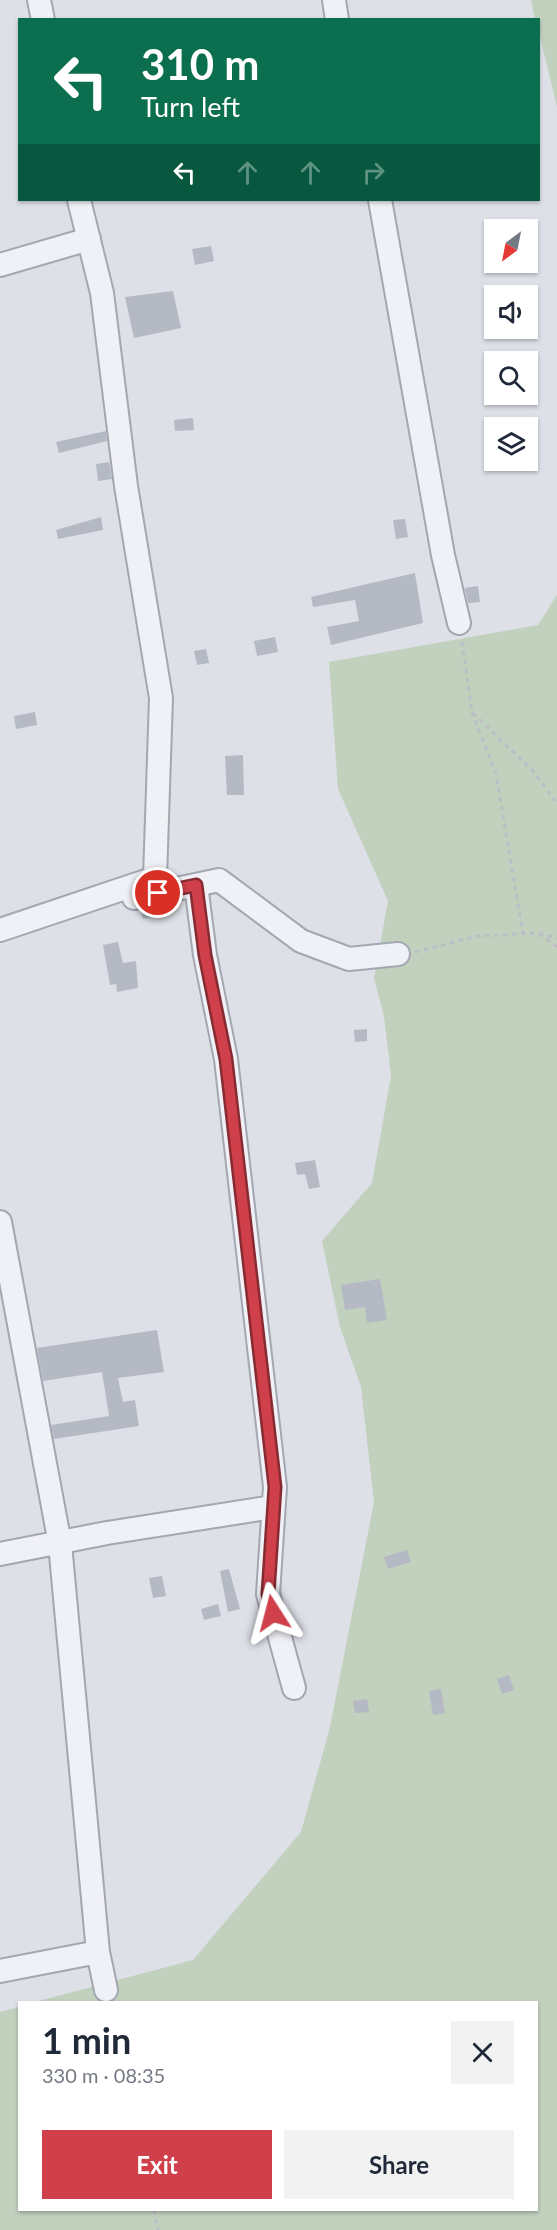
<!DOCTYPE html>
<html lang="en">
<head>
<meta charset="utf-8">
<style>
  :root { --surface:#fff; --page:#f2f2f3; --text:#1f2937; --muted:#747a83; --accent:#cf404b }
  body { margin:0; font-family:Lato,sans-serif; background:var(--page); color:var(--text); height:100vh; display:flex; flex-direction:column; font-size:22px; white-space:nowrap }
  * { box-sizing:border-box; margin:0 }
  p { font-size:20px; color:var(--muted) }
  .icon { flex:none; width:33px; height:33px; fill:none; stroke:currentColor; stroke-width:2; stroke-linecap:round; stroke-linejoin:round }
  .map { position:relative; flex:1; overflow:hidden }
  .sheet { position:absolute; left:18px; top:2001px; width:520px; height:210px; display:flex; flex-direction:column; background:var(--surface); border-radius:0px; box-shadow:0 2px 4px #0004 }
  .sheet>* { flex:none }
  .hud { position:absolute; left:18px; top:18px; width:522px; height:183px; border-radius:0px; box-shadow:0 2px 4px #0004; background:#0b6e4f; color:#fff; overflow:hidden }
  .needle { width:39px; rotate:212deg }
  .fabs { position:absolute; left:484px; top:219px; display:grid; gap:12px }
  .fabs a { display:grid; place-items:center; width:54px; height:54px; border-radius:0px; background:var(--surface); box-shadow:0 2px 4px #0004; font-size:30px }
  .pin { position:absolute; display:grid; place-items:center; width:51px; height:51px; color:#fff; margin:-26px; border:3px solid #fff; border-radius:50%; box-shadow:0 2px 6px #0007 }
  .me { position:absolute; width:66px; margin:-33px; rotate:351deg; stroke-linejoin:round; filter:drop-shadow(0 0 4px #0008) }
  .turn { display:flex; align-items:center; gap:21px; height:126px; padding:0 24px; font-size:27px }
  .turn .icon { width:78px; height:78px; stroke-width:2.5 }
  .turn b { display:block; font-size:42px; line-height:51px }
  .lanes { display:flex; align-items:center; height:57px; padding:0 24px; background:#0003; justify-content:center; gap:30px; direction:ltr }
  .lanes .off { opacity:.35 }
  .round { display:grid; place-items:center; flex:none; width:63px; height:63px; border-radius:0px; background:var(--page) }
  .head { display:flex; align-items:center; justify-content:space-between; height:102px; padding:0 24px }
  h1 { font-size:36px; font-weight:700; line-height:45px }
  .button { display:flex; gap:12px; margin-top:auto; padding:12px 24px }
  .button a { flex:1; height:69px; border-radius:0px; background:var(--accent); color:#fff; font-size:24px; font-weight:700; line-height:69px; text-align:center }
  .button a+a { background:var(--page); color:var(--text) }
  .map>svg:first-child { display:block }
</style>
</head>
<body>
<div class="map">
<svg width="557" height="2230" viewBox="0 0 557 2230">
  <rect width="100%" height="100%" fill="#dde0e7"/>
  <path fill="#c2d1be" d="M 531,0 L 557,0 L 557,107 L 539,32 L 538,20 L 535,19 Z
    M 557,595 L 557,2230 L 0,2230 L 0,2012 L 19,2007 L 20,2210 L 537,2210 L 537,2002 L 35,2002 L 193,1960 L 301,1832 L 330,1727 L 374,1502 L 361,1387 L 340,1327 L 322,1241 L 372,1183 L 391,1076 L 384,1016 L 374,978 L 388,901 L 338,789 L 329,662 L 538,625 Z"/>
  <path fill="#b4b9c4" d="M 211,246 L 214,261 L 195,265 L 192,249 Z
    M 173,291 L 181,328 L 134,338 L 125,297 Z
    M 193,418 L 194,430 L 175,431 L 174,420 Z
    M 106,431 L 107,441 L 59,453 L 56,442 Z
    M 109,462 L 112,479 L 98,481 L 96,464 Z
    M 101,517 L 103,530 L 58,539 L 56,530 Z
    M 405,519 L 408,537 L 396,539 L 393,520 Z
    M 415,573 L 423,623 L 331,645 L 327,627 L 359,621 L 355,600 L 313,607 L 311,597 Z
    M 478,586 L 480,602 L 468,603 L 465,588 Z
    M 275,637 L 278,652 L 257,656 L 254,641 Z
    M 206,649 L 209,663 L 197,665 L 194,651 Z
    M 35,712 L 37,725 L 16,729 L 14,716 Z
    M 243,755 L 244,795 L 227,795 L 225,756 Z
    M 159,907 L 161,915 L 143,919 L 141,910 Z
    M 118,942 L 123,963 L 136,961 L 138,988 L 117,992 L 116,984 L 110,985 L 103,945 Z
    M 367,1029 L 367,1041 L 355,1042 L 354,1030 Z
    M 315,1160 L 320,1187 L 309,1189 L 305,1174 L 297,1175 L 295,1163 Z
    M 380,1279 L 387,1320 L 367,1323 L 365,1307 L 345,1310 L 341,1285 Z
    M 157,1330 L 164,1372 L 118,1378 L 123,1402 L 135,1400 L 139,1426 L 54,1439 L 51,1425 L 109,1416 L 102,1372 L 43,1381 L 37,1348 Z
    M 407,1550 L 411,1562 L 388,1569 L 384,1557 Z
    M 229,1569 L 240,1609 L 228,1612 L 220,1571 Z
    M 162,1576 L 166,1596 L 153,1598 L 149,1578 Z
    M 218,1604 L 221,1616 L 204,1620 L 201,1609 Z
    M 509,1675 L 514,1690 L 502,1694 L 497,1679 Z
    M 441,1689 L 445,1713 L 433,1715 L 429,1691 Z
    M 367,1699 L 369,1712 L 355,1713 L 353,1701 Z"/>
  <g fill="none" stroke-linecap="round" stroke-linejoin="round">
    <defs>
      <path id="minor" d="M 39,0 L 43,20
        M 334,0 L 337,20
        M 380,200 L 443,555 L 459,623
        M 0,265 L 89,239
        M 196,885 L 205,955 L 226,1059 L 275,1487 L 268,1594 L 294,1688
        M 134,898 L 219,880 L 301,941 L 349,959 L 398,954
        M 0,930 L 155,878 L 161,698 L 126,486 L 102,293 L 79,200
        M 0,1222 L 60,1544 L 98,1952 L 0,1971
        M 0,1554 L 107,1533 L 273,1507
        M 98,1952 L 106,1990"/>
    </defs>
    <use href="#minor" stroke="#a3a7b1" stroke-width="26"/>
    <path stroke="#bcbec6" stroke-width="3" stroke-dasharray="4.5 4.5" stroke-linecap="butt" d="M 462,642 L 472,712 L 533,771 L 557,803
      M 472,712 L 496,774 L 523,934
      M 539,934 L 557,947
      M 415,952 L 478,936 L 537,933 L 557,938
      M 154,2210 L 158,2230"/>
    <use href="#minor" stroke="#f0f1f6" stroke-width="22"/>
  </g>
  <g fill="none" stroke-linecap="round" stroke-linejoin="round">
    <defs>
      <path id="route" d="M 158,893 L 196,885 L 205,955 L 226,1059 L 275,1487 L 268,1594 L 273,1613"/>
    </defs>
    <use href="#route" stroke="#872a31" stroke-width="15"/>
    <use href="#route" stroke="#cf404b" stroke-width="10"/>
  </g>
</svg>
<div class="fabs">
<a><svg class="needle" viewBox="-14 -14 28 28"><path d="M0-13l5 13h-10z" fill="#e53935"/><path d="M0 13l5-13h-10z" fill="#747a83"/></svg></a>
<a><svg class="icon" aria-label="sound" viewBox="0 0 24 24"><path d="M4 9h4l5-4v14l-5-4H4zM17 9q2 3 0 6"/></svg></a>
<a><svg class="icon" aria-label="search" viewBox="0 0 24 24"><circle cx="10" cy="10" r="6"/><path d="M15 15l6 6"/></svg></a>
<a><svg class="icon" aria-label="layers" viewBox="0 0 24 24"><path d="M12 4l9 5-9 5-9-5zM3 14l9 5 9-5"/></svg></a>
</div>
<div class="pin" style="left:158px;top:893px;background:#d93025"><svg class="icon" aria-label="arrive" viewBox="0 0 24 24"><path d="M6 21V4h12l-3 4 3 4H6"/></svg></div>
<svg class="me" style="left:273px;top:1613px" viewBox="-20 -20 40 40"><path d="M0-17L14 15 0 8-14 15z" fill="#cf404b" stroke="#fff" stroke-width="4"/></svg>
<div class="hud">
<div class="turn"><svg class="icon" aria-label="left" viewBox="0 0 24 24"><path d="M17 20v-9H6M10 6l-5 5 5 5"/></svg><div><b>310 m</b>Turn left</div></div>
<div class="lanes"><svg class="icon" aria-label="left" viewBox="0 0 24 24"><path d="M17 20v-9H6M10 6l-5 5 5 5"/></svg><svg class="icon off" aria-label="ahead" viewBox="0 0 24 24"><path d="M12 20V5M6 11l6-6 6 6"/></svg><svg class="icon off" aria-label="ahead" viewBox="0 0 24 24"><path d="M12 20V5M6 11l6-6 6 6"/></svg><svg class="icon off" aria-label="right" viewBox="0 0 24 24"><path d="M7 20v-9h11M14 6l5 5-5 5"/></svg></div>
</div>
<section class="sheet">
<div class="head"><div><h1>1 min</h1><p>330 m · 08:35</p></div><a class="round"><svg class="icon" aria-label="close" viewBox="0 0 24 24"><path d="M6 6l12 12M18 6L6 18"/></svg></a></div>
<div class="button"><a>Exit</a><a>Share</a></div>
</section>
</div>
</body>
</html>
